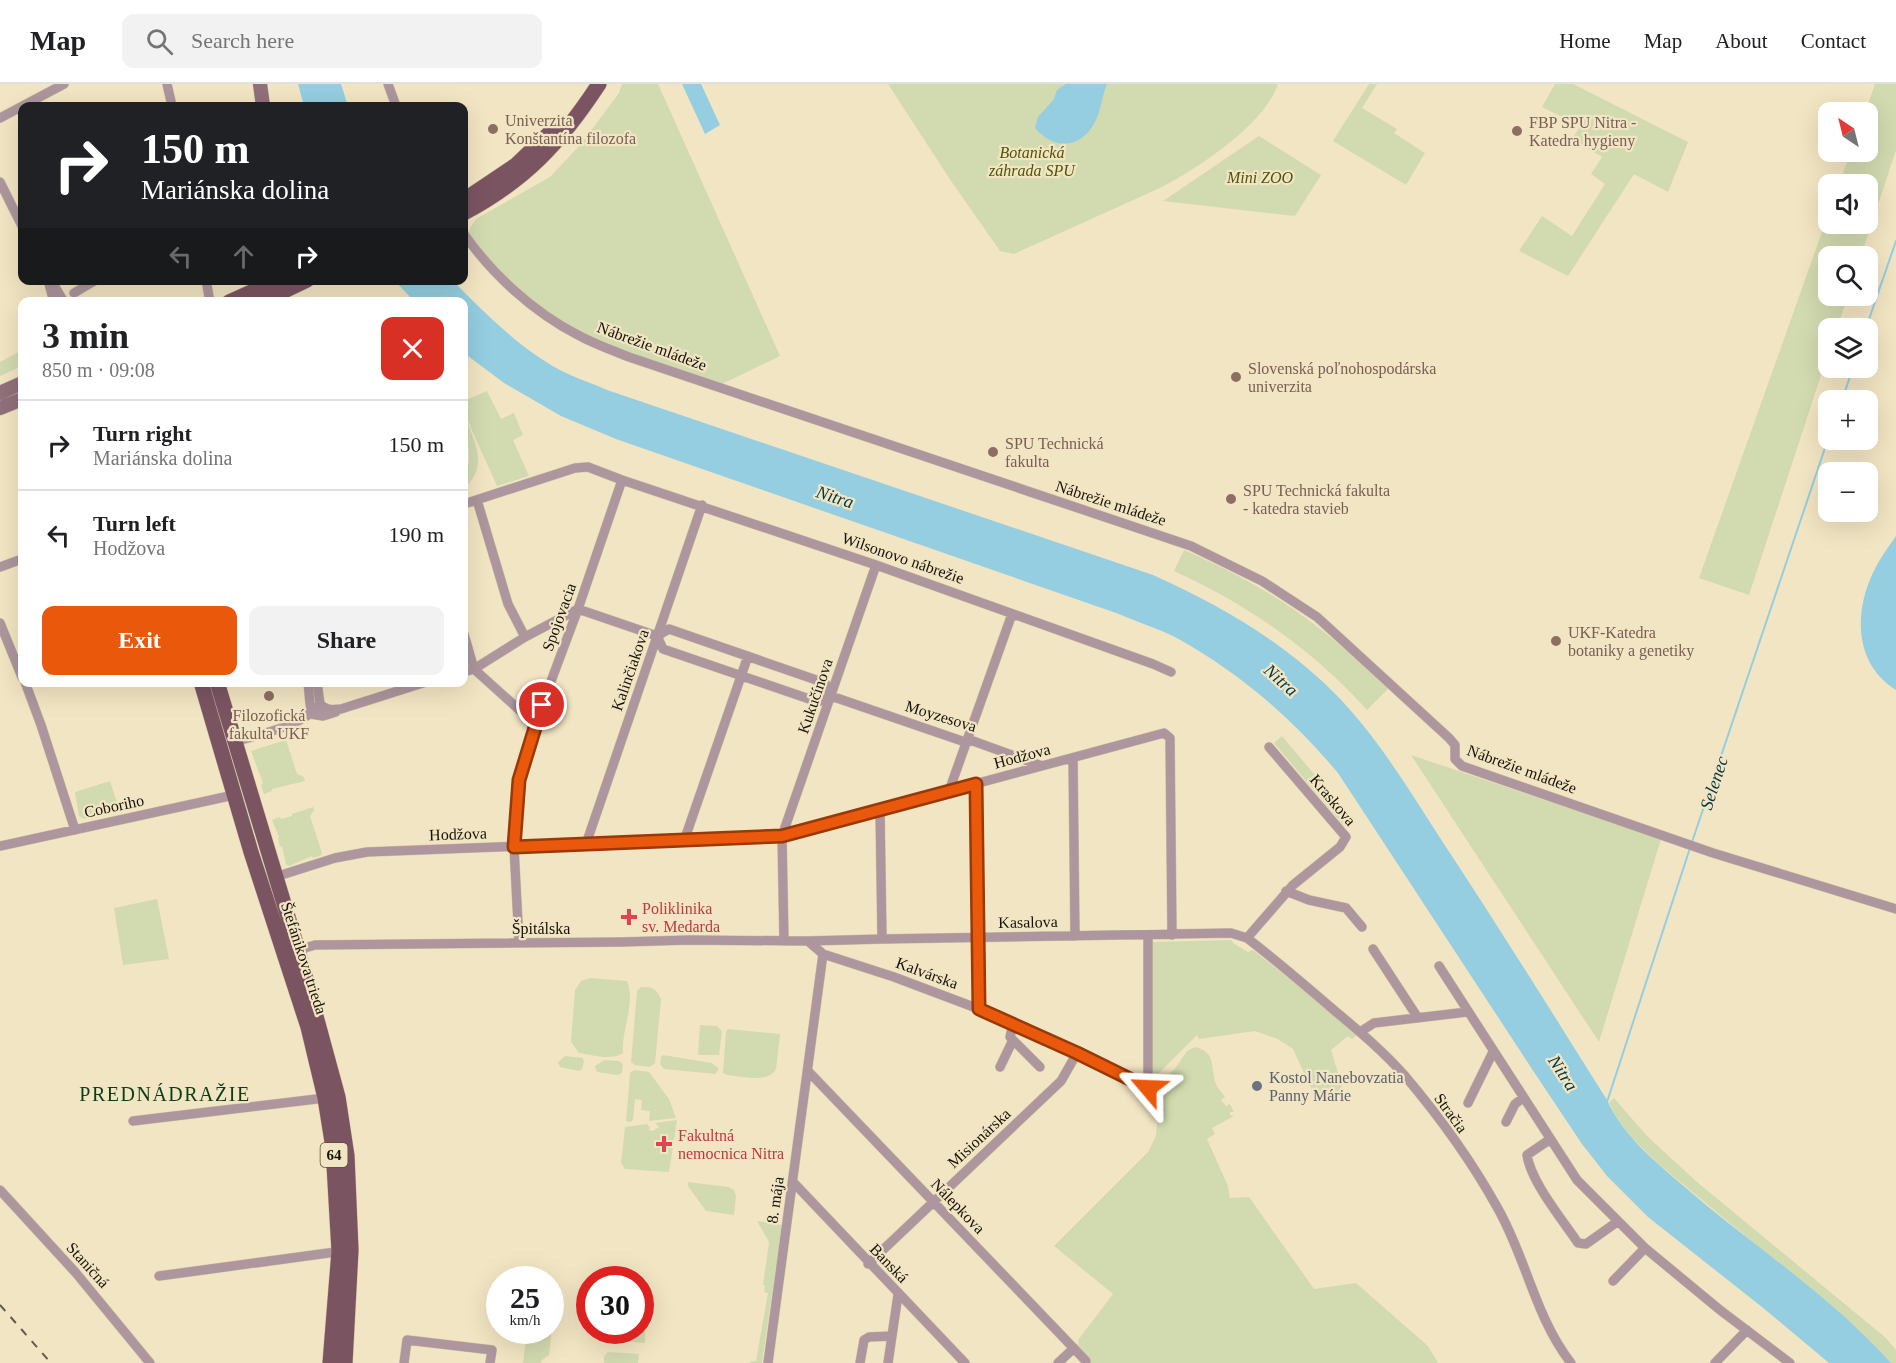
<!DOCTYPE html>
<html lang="en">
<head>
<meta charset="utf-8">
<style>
  :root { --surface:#fff; --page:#f2f2f2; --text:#202124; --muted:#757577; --line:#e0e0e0; --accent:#ea580c }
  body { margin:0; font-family:Georgia,serif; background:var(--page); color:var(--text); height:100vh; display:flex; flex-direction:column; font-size:22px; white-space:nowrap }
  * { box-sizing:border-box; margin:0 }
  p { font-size:20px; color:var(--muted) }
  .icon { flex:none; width:33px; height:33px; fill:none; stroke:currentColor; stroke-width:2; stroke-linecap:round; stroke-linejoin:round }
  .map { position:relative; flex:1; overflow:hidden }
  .panel { position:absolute; left:18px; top:213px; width:450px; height:390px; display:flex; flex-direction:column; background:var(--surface); border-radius:12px; box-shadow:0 6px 24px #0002 }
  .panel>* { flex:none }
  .hud { position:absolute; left:18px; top:18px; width:450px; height:183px; border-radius:12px; box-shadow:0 6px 24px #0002; background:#202124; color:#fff; overflow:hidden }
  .needle { width:39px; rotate:325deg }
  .tools { position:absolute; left:1818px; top:18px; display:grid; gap:12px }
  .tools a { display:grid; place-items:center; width:60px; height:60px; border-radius:12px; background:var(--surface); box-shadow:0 6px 24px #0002; font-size:30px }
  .speed { position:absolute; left:486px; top:1182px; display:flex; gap:12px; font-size:30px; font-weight:700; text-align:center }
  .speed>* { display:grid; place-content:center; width:78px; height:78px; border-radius:50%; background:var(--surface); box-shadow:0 6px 24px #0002; line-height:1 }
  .speed small { font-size:15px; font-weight:400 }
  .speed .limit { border:9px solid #d22; background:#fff; color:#111 }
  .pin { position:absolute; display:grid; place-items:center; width:51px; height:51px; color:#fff; margin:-26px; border:3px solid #fff; border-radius:50%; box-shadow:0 2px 6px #0007 }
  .me { position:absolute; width:66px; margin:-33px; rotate:296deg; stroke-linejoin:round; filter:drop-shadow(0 0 4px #0008) }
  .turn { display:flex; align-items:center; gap:21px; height:126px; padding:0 24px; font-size:27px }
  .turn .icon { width:78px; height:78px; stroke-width:2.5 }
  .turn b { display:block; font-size:42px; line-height:51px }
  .lanes { display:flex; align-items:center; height:57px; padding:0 24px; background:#0003; justify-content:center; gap:30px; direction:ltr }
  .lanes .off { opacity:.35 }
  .round { display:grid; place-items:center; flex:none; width:63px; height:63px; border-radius:12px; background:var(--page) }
  .headline { display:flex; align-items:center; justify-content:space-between; height:102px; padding:0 24px }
  h1 { font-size:36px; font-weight:700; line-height:45px }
  .primary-button { display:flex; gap:12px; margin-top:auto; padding:12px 24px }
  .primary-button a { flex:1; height:69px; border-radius:12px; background:var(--accent); color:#fff; font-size:24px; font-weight:700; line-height:69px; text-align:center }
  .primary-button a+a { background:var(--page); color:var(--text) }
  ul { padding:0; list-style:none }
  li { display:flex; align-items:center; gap:18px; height:90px; padding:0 24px; border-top:2px solid var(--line) }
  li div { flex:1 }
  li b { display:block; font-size:22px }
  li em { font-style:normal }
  header { display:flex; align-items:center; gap:36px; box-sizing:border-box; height:84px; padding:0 30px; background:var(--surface); border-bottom:2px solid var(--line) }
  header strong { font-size:28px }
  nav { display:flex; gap:33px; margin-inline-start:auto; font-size:21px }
  .search { width:420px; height:54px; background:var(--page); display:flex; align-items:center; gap:15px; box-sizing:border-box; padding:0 21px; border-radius:12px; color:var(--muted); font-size:22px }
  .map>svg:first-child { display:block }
</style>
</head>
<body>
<header>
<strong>Map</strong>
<div class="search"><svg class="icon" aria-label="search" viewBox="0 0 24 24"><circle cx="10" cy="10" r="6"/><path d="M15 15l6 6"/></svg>Search here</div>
<nav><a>Home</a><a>Map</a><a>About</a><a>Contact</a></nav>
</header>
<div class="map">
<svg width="1896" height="1279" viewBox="0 0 1896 1279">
  <rect width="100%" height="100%" fill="#f2e5c3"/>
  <path fill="#d2dab0" d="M 622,0 L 658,0 L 780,272 L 722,300 C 653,277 580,258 523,210 C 502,192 485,170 467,149 L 476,135 L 550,93 L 581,60 L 619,9 Z
    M 888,0 L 1278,0 C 1264,41 1199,83 1162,103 L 1014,170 L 1000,167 L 949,94 Z
    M 1369,0 L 1377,0 L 1362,24 L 1397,45 L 1394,49 L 1425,69 L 1406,101 L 1333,57 Z
    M 1555,0 L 1573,0 L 1688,58 L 1668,108 L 1634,90 L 1568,192 L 1519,167 L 1542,132 L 1572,152 L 1605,100 L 1591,90 L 1602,73 L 1572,55 L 1580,42 L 1542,23 Z
    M 1875,0 L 1896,0 L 1896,66 L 1861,172 L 1828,172 L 1828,212 L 1848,212 L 1837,244 L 1828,244 L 1828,270 L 1749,511 L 1699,494 L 1828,131 L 1828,140 L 1868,140 L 1868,100 L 1839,100 L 1851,68 L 1868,68 L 1868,28 L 1865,28 Z
    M 1259,52 L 1321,91 L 1295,132 L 1163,117 Z
    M 22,266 L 22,282 L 0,292 L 0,278 Z
    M 487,307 L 501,335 L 514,329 L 523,351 L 513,356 L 529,392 L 497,402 L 466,333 C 474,361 490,380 464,405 L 464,391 L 469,377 L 468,360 L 464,350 L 464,317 Z
    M 1184,466 C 1230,486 1275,510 1315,541 C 1341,561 1364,583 1388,605 L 1367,626 C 1313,566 1247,520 1174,487 Z
    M 1282,652 L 1352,735 L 1344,742 L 1274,659 Z
    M 286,656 L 297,690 L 304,693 L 305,697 L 272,705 L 272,707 L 264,710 L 261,701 L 263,699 L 251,667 Z
    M 1411,671 L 1661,755 L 1599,958 Z
    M 110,697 L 118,722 L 115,728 L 84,735 L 79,732 L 75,708 Z
    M 313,723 L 314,726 L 310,732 L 322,769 L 320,772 L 313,774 L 312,772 L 289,782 L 286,780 L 282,762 L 280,763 L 278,754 L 279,753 L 272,736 L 280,733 L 281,735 L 292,732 L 292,730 Z
    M 157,815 L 169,875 L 123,881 L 114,824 Z
    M 1232,856 L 1233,859 L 1248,868 L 1253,866 L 1359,950 L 1352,955 L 1348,952 L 1331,966 L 1342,1002 L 1328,1020 L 1317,1003 L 1312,1006 L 1293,965 L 1278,955 L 1255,947 L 1199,955 L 1197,951 L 1156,992 L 1150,992 L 1152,858 Z
    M 590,894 L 627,897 C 636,917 621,948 623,969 C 611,977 593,971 579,969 L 571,958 L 575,906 L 581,897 Z
    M 641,903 C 652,903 656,904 661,915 L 655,979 L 650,983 L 635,981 L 631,978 L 637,907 Z
    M 700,941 L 717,942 L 722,947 L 719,971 L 698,971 Z
    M 728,945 L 780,950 L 776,985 C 768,1000 741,992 727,991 L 723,989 L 726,948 Z
    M 1195,963 C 1217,968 1210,984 1216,1000 C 1218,1005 1222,1009 1225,1013 L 1221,1016 L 1226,1022 L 1230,1020 L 1234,1028 L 1230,1028 L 1230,1031 L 1234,1032 L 1212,1044 L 1215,1050 L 1207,1055 L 1228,1102 L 1230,1114 L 1249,1113 L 1314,1205 L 1356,1199 L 1428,1262 L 1438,1279 L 1081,1279 L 1078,1256 L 1113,1210 L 1054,1162 L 1148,1068 L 1156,1052 L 1159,1014 L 1152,1005 L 1174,986 L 1187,967 Z
    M 663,971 L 712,979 L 719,985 L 715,990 L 664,985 L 660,980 L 661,973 Z
    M 565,972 L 583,974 L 584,978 L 582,985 L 579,987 L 560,983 L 558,978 Z
    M 604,976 L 619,977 L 623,980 L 622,989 L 617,991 L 597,988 L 595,982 Z
    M 634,986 L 649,988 L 669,1015 L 676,1034 L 649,1037 L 650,1027 L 641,1026 L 642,1016 L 635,1015 L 633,1035 L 631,1038 L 626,1037 L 630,989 Z
    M 1614,1014 L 1647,1052 L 1697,1098 L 1886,1254 L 1896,1266 L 1896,1279 L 1891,1279 L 1859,1246 L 1661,1082 C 1642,1064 1620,1044 1609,1019 Z
    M 677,1036 L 669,1088 L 625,1085 L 621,1079 L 625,1043 L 647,1040 L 650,1043 L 649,1046 L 653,1047 L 659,1043 L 655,1039 Z
    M 688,1098 L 729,1103 L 734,1106 L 736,1112 L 734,1131 L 706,1127 L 688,1102 Z
    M 757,1137 L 782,1141 L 762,1279 L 750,1279 L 751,1277 L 756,1277 L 768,1209 L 764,1208 L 765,1201 L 763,1201 L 769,1158 Z
    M 551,1234 L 553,1236 L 549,1271 L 542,1276 L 541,1279 L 523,1279 L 527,1247 L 550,1246 Z
    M 604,1246 L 645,1247 L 645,1259 L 611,1256 L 605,1252 Z
    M 608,1268 L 639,1270 L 638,1279 L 604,1279 L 604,1272 Z"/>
  <path fill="#94cee0" d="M 298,0 L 341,0 L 348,22 L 304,22 Z
    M 682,0 L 701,0 L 720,41 L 705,50 Z
    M 1066,0 L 1107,0 C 1102,12 1101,25 1096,36 C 1082,65 1055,67 1035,44 L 1038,33 L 1054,15 L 1057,6 Z
    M 395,197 L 453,197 C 485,229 519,264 560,286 C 575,294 592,299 607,306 L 1153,491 C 1217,520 1270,550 1322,597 C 1372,643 1407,703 1444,760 C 1500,845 1553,930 1607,1016 C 1623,1052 1657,1079 1686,1104 C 1754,1163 1831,1212 1891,1279 L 1829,1279 L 1762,1223 L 1648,1133 L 1607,1092 L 1582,1060 L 1534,988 L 1338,689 C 1291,633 1240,589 1175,553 C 1157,544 1137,538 1119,530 L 616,355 L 561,332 L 504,299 L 464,269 L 464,218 L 414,217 Z
    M 1896,452 L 1896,606 C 1851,578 1854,521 1878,479 C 1883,470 1890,461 1896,452 Z"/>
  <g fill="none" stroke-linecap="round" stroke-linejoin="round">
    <path stroke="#94cee0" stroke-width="2" d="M 1866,244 L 1896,157
      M 1842,316 L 1853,284
      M 1692,758 L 1828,355
      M 1607,1018 L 1690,764"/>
    <defs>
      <path id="street" d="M 167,0 L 172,22
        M 388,0 L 396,22
        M 0,34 L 64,0
        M 0,98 L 22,142
        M 464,150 C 492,190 533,228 578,251 C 594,260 612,266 629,273 L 1191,462 L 1262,497 L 1317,533 L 1449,654 L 1455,661 L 1455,675 L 1462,682 L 1713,769 L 1896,825
        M 48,196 L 54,218
        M 51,196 L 64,218
        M 206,196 L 210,218
        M 74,209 L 96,196
        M 477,416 L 508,520 L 525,553
        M 464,420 L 575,384 L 588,383 L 622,396 L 876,481 L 1153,580 L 1171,588
        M 0,483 L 22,475
        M 578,525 L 657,552 L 669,545 L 825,599 L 831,612 L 818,618 L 663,565 L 657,552
        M 0,539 L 22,593
        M 464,550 L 474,585 L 535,640
        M 464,588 L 474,585 L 525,553 L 578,525
        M 25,598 L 41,641 L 75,746
        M 308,598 L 311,630 L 323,632 L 336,628
        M 317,598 L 320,620
        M 831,612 L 965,658 L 973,657 L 1042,682
        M 320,620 C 325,626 332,626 341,625 L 426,598
        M 235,658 C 264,648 300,644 320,620
        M 1073,674 L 1075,852
        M 976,700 L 979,925
        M 949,707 L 1012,530
        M 880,726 L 882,855
        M 684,757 L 748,572
        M 586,760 L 702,421
        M 0,762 L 234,711
        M 275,793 L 335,774 L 367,768 L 782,752 L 1164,649 L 1170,654 L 1172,851
        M 1286,807 L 1309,816 L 1346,824 L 1362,843
        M 1247,854 L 1293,801 L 1340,763 L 1346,753 L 1269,663
        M 784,857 L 782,752 L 876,481
        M 808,857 L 823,870 L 894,893 L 979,925 L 1077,969 L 1148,1004 L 1148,851
        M 519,859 L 514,763 L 519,696 L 535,640 L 578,525 L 622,396
        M 1373,865 L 1418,934
        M 298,866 L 315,861 L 622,858 L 689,856 L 808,857 L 882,855 L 1231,849 L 1247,854 C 1277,877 1306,902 1335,927 C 1359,947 1384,968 1405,992 C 1438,1031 1472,1078 1497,1123 C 1526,1173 1535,1233 1571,1279
        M 1439,882 L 1577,1096 L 1645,1164 L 1720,1226 L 1790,1279
        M 1013,940 L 1010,953 L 1040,983
        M 1360,948 L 1374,939 L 1467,928
        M 1000,983 L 1013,956
        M 808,987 L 1086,1277
        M 1468,1019 L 1493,968
        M 133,1037 L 325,1014
        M 1506,1038 L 1515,1020 L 1523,1014
        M 1549,1056 L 1527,1071 C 1531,1098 1562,1135 1578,1159 L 1586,1160 L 1617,1138
        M 793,1098 L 965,1279
        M 0,1106 L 76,1189 L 150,1279
        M 868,1180 L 1061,997 L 1077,969
        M 159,1192 L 343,1167
        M 1613,1197 L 1645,1164
        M 404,1279 L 407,1256 L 492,1266 L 490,1279
        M 768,1279 L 823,870
        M 860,1279 L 864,1256 L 869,1253 L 892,1252
        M 888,1279 L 898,1211
        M 1058,1279 L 1074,1264
        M 1715,1279 L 1747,1246"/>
      <path id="secondary" d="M 260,0 L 263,22
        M 0,309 L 22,299
        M 0,324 L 22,315"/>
      <path id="primary" d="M 464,116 L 516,81 L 558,41
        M 464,129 C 526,96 561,58 599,0
        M 229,218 L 278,196
        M 261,218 L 307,196
        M 201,598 L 251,768 L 308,943 L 325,1014 L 333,1064 L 339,1167 L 330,1279
        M 217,598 L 298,866 L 338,1013 L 347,1072 L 351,1166 L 345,1279"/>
    </defs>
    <use href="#street" stroke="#cfc3a5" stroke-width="10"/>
    <use href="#secondary" stroke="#cfc3a5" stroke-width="15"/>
    <use href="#primary" stroke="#cfc3a5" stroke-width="16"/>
    <use href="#street" stroke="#ad969d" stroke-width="9"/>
    <use href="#secondary" stroke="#90707b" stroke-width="14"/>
    <use href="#primary" stroke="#7b5462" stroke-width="15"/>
    <path stroke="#625b47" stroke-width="2" stroke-dasharray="8 8" stroke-linecap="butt" d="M 0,1221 L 51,1279"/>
  </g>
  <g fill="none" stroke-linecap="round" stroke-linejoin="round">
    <defs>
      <path id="route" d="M 542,621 L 519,696 L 514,763 L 782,752 L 976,700 L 979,925 L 1077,969 L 1148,1004"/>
    </defs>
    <use href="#route" stroke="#983908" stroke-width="15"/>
    <use href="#route" stroke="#ea580c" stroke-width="10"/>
  </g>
  <g fill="#8d6e63" stroke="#f2e5c3" stroke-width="2">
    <circle cx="493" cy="45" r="6"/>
    <circle cx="1517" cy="47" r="6"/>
    <circle cx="1236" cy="293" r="6"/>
    <circle cx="993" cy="368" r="6"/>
    <circle cx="1231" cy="415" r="6"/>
    <circle cx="1556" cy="557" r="6"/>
    <circle cx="269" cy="612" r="6"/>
  </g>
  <g fill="#e0444e" stroke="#f2e5c3" stroke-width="2">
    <path d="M626 824h6v6h6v6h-6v6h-6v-6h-6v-6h6z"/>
    <path d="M661 1051h6v6h6v6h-6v6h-6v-6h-6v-6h6z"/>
  </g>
  <circle fill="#6b7280" stroke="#f2e5c3" stroke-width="2" cx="1257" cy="1002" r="6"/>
  <g text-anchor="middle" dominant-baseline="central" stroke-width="4.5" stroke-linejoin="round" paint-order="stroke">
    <rect fill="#f2e5c3" stroke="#58513f" stroke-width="1.5" x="320.5" y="1059" width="27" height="24" rx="4.5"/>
    <g font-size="15" font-weight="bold" fill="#161206">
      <text x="334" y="1071">64</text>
    </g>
    <g font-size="16" fill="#785e54" stroke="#f2e5c3" text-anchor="start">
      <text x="505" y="36">Univerzita<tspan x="505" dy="18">Konštantína filozofa</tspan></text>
      <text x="1529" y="38">FBP SPU Nitra -<tspan x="1529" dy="18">Katedra hygieny</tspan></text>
      <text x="1248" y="284">Slovenská poľnohospodárska<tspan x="1248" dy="18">univerzita</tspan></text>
      <text x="1005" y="359">SPU Technická<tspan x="1005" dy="18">fakulta</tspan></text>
      <text x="1243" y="406">SPU Technická fakulta<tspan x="1243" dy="18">- katedra stavieb</tspan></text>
      <text x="1568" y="548">UKF-Katedra<tspan x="1568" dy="18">botaniky a genetiky</tspan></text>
      <text x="269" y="631" text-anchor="middle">Filozofická<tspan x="269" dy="18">fakulta UKF</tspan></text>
    </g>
    <g font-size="16" font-style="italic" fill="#4e5507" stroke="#f2e5c3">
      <text x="1032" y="68">Botanická<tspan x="1032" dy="18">záhrada SPU</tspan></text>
      <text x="1260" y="93">Mini ZOO</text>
    </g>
    <g font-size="16" fill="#161206" stroke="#f2e5c3">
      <text transform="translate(652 262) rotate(20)">Nábrežie mládeže</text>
      <text transform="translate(1111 419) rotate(18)">Nábrežie mládeže</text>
      <text transform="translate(903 474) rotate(19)">Wilsonovo nábrežie</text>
      <text transform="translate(559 533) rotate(-70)">Spojovacia</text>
      <text transform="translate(630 586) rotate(-71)">Kalinčiakova</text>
      <text transform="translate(815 612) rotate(-71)">Kukučínova</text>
      <text transform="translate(941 632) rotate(17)">Moyzesova</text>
      <text transform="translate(1022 672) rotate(-15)">Hodžova</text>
      <text transform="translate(1522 685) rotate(20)">Nábrežie mládeže</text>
      <text transform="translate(1333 716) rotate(50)">Kraskova</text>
      <text transform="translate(114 722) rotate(-12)">Coboriho</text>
      <text transform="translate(458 750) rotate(-2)">Hodžova</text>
      <text transform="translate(1028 838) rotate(-1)">Kasalova</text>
      <text x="541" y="844">Špitálska</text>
      <text transform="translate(304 874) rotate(72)">Štefánikova trieda</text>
      <text transform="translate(927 889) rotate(20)">Kalvárska</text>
      <text transform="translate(1451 1029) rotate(54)">Stračia</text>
      <text transform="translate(979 1054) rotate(-43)">Misionárska</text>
      <text transform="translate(775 1116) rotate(-82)">8. mája</text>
      <text transform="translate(958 1122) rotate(46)">Nálepkova</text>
      <text transform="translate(889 1179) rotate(46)">Banská</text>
      <text transform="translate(88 1181) rotate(48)">Staničná</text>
    </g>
    <g font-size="16" fill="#be3a42" stroke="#f2e5c3" text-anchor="start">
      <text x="642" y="824">Poliklinika<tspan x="642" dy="18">sv. Medarda</tspan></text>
      <text x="678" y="1051">Fakultná<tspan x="678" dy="18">nemocnica Nitra</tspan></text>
    </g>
    <g font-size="16" fill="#5b616d" stroke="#f2e5c3" text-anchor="start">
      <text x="1269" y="993">Kostol Nanebovzatia<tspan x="1269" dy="18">Panny Márie</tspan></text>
    </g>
    <g font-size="18" font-style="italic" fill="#003643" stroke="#f2e5c3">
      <text transform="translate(835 413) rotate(18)">Nitra</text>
      <text transform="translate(1281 596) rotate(42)">Nitra</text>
      <text transform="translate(1714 699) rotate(-72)">Selenec</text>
      <text transform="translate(1563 989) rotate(57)">Nitra</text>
    </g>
    <g font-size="20" letter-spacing="1.5" fill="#0c3d19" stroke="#f2e5c3">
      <text x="165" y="1010">PREDNÁDRAŽIE</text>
    </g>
  </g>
</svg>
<div class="tools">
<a><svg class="needle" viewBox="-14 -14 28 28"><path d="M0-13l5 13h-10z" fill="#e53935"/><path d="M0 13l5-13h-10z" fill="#757577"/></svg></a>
<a><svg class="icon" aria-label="sound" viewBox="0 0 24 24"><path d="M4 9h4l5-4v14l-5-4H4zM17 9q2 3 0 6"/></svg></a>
<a><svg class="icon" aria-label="search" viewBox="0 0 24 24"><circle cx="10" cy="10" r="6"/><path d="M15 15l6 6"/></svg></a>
<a><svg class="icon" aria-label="layers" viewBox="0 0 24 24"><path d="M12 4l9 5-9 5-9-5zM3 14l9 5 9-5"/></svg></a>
<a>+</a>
<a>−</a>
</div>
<div class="speed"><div>25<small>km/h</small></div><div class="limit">30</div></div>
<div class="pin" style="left:542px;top:621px;background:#d93025"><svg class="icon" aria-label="arrive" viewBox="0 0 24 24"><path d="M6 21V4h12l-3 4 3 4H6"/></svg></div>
<svg class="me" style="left:1148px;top:1004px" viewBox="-20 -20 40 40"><path d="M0-17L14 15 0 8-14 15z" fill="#ea580c" stroke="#fff" stroke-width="4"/></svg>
<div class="hud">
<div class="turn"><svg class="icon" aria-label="right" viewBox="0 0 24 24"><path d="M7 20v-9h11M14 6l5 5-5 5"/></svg><div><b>150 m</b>Mariánska dolina</div></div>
<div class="lanes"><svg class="icon off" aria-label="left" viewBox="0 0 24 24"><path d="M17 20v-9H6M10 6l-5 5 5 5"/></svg><svg class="icon off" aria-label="ahead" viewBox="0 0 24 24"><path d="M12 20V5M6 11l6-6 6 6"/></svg><svg class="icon" aria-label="right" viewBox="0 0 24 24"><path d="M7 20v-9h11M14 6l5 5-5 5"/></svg></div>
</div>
<section class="panel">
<div class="headline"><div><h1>3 min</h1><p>850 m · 09:08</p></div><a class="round" style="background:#d93025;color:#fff"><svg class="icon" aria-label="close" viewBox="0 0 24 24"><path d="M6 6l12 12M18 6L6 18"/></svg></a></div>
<ul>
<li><svg class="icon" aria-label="right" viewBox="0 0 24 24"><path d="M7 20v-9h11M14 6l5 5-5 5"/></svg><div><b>Turn right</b><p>Mariánska dolina</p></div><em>150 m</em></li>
<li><svg class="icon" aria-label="left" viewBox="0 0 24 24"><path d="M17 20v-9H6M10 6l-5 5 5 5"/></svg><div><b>Turn left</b><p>Hodžova</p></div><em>190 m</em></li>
</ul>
<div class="primary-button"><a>Exit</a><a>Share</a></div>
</section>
</div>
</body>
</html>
